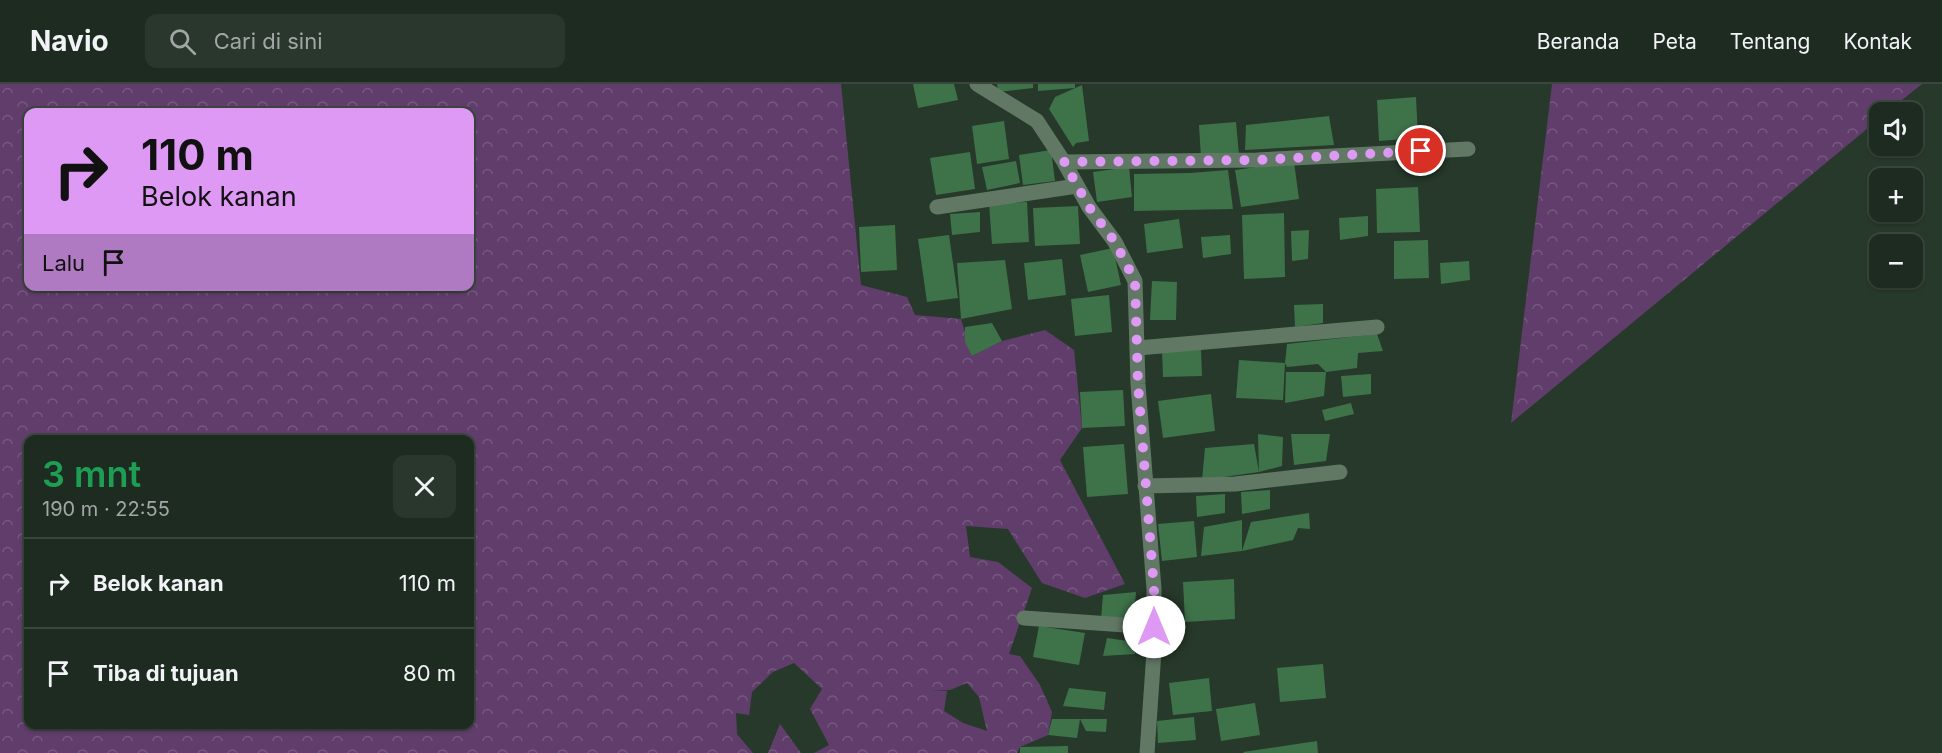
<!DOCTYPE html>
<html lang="id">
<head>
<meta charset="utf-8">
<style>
  :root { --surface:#1d2b20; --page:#2a372d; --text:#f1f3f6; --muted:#a0a7a5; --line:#3b473e }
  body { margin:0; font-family:Inter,sans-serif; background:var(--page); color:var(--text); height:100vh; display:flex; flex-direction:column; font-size:22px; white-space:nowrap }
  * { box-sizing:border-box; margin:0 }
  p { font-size:20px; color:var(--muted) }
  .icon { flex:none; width:33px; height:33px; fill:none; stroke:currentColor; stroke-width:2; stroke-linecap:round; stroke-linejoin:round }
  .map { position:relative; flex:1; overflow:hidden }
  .panel { position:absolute; left:24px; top:351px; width:450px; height:294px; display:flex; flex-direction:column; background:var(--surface); border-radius:12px; box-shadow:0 2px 4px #0004,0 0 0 2px var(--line) }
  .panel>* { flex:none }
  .top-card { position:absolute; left:24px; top:24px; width:450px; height:183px; border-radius:12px; box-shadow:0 2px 4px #0004,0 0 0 2px var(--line); background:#dd99f3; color:#111; overflow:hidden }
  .buttons { position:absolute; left:1869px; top:18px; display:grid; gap:12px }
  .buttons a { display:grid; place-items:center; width:54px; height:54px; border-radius:12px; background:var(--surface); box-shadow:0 2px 4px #0004,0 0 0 2px var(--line); font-size:30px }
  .pin { position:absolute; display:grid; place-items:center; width:51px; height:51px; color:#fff; margin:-26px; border:3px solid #fff; border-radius:50%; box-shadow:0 2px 6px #0007 }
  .me { position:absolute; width:66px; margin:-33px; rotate:0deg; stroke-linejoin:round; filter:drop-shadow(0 0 4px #0008) }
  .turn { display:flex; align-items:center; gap:21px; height:126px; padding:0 18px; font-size:27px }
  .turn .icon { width:78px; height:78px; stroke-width:2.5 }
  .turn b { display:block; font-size:42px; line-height:51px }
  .then { display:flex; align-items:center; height:57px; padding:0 18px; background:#0003; gap:12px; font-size:22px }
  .round { display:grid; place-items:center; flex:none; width:63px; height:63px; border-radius:12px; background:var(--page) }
  .headline { display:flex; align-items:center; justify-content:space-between; height:102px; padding:0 18px }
  h1 { font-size:36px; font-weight:600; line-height:45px; color:#1e9e55 }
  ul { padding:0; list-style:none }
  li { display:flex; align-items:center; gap:18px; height:90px; padding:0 18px; border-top:2px solid var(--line) }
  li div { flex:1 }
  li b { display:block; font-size:22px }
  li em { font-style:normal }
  header { display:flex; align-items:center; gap:36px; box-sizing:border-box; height:84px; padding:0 30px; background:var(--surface); border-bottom:2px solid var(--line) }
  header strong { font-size:28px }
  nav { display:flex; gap:33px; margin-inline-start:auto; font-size:21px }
  .search { width:420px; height:54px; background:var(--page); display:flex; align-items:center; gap:15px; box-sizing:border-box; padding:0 21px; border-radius:12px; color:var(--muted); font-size:22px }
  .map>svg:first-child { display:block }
</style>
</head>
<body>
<header>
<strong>Navio</strong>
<div class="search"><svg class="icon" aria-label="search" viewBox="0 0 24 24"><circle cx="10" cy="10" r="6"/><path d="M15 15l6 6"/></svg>Cari di sini</div>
<nav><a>Beranda</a><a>Peta</a><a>Tentang</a><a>Kontak</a></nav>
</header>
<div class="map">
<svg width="1942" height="669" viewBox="0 0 1942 669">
  <defs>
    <pattern id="forest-crowns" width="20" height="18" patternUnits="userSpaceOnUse" patternTransform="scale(1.5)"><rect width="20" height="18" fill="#603d6b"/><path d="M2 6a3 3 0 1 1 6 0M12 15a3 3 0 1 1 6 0" fill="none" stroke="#76597f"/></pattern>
  </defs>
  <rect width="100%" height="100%" fill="#27392a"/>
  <path fill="url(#forest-crowns)" fill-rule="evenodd" d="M 0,0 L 841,0 L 861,201 L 907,213 L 915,231 L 961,235 L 972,272 L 1002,257 L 1045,246 L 1074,266 L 1082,344 L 1060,376 L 1125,500 L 1085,514 L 1042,499 L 1008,445 L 966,442 L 970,473 L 998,478 L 1032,504 L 1009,570 L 1020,572 L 1040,601 L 1052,628 L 1048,651 L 1020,663 L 1017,669 L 814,669 L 829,661 L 810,625 L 822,605 L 794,579 L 773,588 L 752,608 L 749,631 L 736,629 L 737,650 L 753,669 L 0,669 ZM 28,28 L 470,28 L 470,202 L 28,202 ZM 28,356 L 470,356 L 470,640 L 28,640 ZM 967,599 L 979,613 L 987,647 L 963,639 L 944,627 L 947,607 L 931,607 L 950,606 Z
    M 1552,0 L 1922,0 L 1887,28 L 1880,28 L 1879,35 L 1511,339 Z
    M 780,640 L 801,669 L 768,669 Z"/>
  <path fill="#3e7249" d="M 913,0 L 954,0 L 958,16 L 918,24 Z
    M 997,0 L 1033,0 L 1033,4 L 998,8 Z
    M 1038,0 L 1075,0 L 1075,4 L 1038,7 Z
    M 1082,1 L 1089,57 L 1076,59 L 1073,63 L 1049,25 L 1055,13 Z
    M 1416,13 L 1418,54 L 1379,57 L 1377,16 Z
    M 1329,32 L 1334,61 L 1245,66 L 1246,41 Z
    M 1004,37 L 1009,75 L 977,80 L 972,42 Z
    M 1236,38 L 1239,71 L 1201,74 L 1199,41 Z
    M 1051,66 L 1055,97 L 1023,101 L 1019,71 Z
    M 970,68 L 975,105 L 936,111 L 930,74 Z
    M 1016,77 L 1020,99 L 987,106 L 982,83 Z
    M 1294,78 L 1299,115 L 1241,123 L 1235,86 Z
    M 1129,83 L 1132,113 L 1097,118 L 1093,88 Z
    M 1228,86 L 1233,125 L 1134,127 L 1134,90 L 1190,89 Z
    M 1418,103 L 1420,148 L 1377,149 L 1376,105 Z
    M 1027,118 L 1029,158 L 992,160 L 989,120 Z
    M 1078,122 L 1080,160 L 1035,162 L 1033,124 Z
    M 980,128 L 980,148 L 952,151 L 950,130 Z
    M 1284,129 L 1285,193 L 1244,195 L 1242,131 Z
    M 1368,132 L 1368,152 L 1340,156 L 1339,134 Z
    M 1179,135 L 1183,164 L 1147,169 L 1144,140 Z
    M 895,141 L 897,186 L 861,188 L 859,143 Z
    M 1309,146 L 1308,175 L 1292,177 L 1291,147 Z
    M 949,151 L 958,214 L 927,218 L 918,155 Z
    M 1230,151 L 1231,170 L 1203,174 L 1201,153 Z
    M 1428,156 L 1429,194 L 1394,195 L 1394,157 Z
    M 1113,164 L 1121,201 L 1088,208 L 1080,171 Z
    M 1062,175 L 1066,211 L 1028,216 L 1024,179 Z
    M 1005,176 L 1012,225 L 961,235 L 957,179 Z
    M 1469,177 L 1470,196 L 1441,200 L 1440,179 Z
    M 1152,197 L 1177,198 L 1176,236 L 1150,236 Z
    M 1109,211 L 1112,248 L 1075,252 L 1071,215 Z
    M 1323,220 L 1323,239 L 1295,243 L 1294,221 Z
    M 992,239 L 1002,257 L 972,272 L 965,258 L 965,243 Z
    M 1377,250 L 1383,267 L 1358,269 L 1357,284 L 1326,288 L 1318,280 L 1287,283 L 1285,279 L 1287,260 Z
    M 1201,265 L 1202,292 L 1163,293 L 1162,266 Z
    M 1239,276 L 1285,279 L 1283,316 L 1236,314 Z
    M 1286,288 L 1326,288 L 1324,312 L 1285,319 Z
    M 1371,290 L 1371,310 L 1343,313 L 1341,292 Z
    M 1123,306 L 1125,342 L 1082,344 L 1080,308 Z
    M 1211,310 L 1215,347 L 1163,354 L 1158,317 Z
    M 1351,319 L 1354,330 L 1325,337 L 1322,326 Z
    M 1258,350 L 1283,353 L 1282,382 L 1259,388 Z
    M 1291,350 L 1330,350 L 1326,377 L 1294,381 Z
    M 1124,360 L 1128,410 L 1087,413 L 1083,363 Z
    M 1254,360 L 1259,388 L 1202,396 L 1205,364 Z
    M 1270,406 L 1270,425 L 1242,430 L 1241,408 Z
    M 1225,410 L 1225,429 L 1197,433 L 1196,412 Z
    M 1309,429 L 1310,445 L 1298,444 L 1293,456 L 1242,467 L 1201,472 L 1204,443 L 1242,436 L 1242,467 L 1251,438 Z
    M 1194,437 L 1197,473 L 1162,477 L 1158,440 Z
    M 1234,495 L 1235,535 L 1185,538 L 1183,498 Z
    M 1136,508 L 1134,533 L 1101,535 L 1103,511 Z
    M 1039,542 L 1085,549 L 1079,581 L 1033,573 Z
    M 1107,554 L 1135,558 L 1135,570 L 1103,572 Z
    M 1323,580 L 1326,614 L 1280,618 L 1277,584 Z
    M 1209,594 L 1212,627 L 1173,631 L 1169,599 Z
    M 1069,604 L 1106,608 L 1104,626 L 1063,622 Z
    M 1255,619 L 1260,651 L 1221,657 L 1216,625 Z
    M 1194,633 L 1196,656 L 1158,659 L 1157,637 Z
    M 1052,635 L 1080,635 L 1077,654 L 1048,651 Z
    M 1080,635 L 1107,635 L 1106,648 L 1086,647 Z
    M 1317,657 L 1318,669 L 1244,669 L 1243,668 Z
    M 1068,662 L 1068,669 L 1020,669 L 1020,663 Z"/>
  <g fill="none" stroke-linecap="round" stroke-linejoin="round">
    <path stroke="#617865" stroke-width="15" d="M 977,0 L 1037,37 L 1064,78 L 1089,123 L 1115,158 L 1135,197 L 1138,300 L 1154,505 L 1154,567 L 1147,669
      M 1064,78 L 1257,76 L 1468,65
      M 937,123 L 1077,102
      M 1138,264 L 1377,243
      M 1145,402 L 1235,400 L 1340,388
      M 1024,534 L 1154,543"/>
  </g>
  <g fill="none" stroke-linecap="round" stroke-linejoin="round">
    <path stroke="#dd99f3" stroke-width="10" stroke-dasharray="0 18" d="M 1154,543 L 1154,505 L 1138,300 L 1135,197 L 1115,158 L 1089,123 L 1064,78 L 1257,76 L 1421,67"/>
  </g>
</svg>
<div class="buttons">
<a><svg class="icon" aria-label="sound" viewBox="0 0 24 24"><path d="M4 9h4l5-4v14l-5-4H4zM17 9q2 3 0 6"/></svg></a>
<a>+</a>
<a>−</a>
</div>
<div class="pin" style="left:1421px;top:67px;background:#d93025"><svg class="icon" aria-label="arrive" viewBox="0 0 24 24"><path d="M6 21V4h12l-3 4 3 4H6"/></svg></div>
<svg class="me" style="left:1154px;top:543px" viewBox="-20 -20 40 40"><circle r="19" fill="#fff"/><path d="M0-13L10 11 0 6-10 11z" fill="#dd99f3"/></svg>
<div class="top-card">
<div class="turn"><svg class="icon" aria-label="right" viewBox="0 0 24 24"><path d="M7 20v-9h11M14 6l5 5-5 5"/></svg><div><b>110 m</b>Belok kanan</div></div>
<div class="then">Lalu<svg class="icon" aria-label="arrive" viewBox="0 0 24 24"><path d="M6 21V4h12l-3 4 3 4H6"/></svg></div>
</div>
<section class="panel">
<div class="headline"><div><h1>3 mnt</h1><p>190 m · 22:55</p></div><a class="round"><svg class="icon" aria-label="close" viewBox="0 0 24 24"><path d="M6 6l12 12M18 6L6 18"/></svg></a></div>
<ul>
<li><svg class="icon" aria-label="right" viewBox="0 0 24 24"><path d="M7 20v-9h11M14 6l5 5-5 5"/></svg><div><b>Belok kanan</b></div><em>110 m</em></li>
<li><svg class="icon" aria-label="arrive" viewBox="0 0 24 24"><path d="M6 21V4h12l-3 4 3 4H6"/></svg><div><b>Tiba di tujuan</b></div><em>80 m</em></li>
</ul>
</section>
</div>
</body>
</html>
